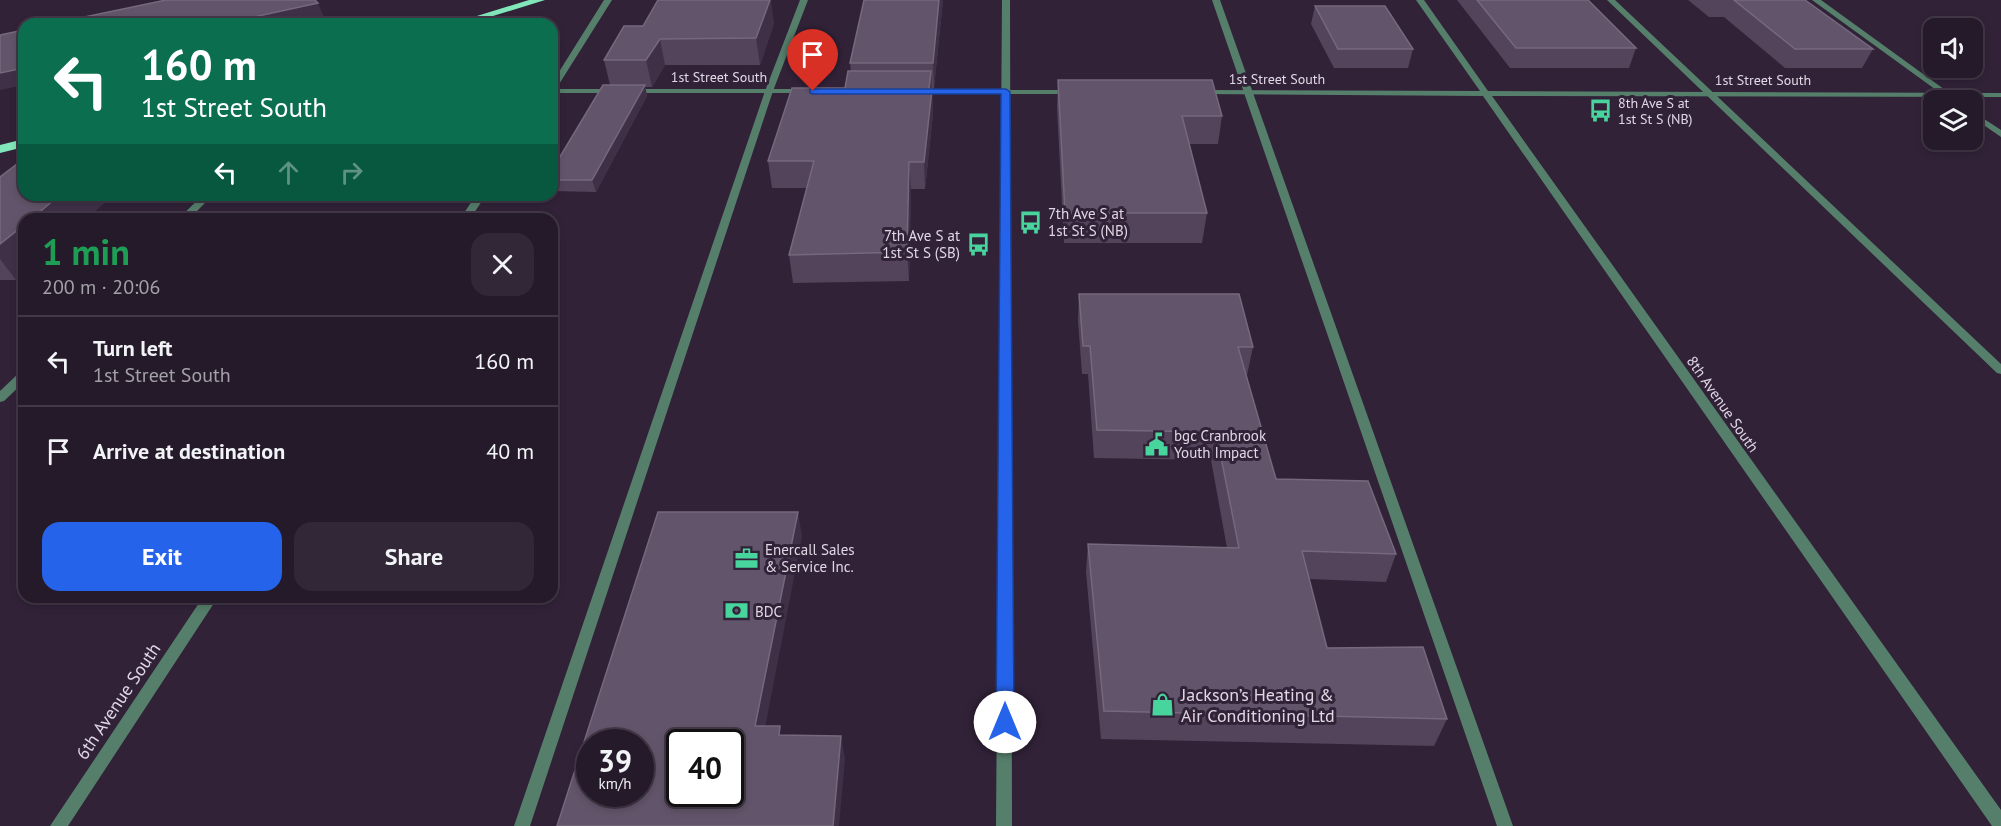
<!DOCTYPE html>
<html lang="en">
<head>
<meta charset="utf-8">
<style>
  :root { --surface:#251a2a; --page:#312736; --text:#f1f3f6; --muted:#a3a1a8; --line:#423847; --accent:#2563eb }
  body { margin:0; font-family:"PT Sans",sans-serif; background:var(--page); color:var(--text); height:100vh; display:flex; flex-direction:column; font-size:22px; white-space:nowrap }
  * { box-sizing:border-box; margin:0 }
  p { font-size:20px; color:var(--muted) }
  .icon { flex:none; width:33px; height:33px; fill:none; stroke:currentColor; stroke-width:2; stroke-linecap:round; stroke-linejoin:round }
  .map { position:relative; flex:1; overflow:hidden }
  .sheet { position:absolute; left:18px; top:213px; width:540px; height:390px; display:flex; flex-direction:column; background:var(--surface); border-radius:18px; box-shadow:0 3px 9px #0003,0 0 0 2px var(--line) }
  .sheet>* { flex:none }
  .hud { position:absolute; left:18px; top:18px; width:540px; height:183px; border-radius:18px; box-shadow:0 3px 9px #0003,0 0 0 2px var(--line); background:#0b6e4f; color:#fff; overflow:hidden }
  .controls { position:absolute; left:1923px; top:18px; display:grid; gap:12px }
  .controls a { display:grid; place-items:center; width:60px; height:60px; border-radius:12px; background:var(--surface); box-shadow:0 3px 9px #0003,0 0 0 2px var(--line); font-size:30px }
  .speed { position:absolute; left:576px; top:729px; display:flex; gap:12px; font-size:30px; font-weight:700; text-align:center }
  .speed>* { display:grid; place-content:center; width:78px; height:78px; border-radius:50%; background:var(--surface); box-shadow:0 3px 9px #0003,0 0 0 2px var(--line); line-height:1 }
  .speed small { font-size:15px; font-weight:400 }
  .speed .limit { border:3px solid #111; border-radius:9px; background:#fff; color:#111 }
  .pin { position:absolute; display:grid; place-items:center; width:51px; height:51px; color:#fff; margin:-62px -26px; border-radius:50% 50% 50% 0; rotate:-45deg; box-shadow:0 0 6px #0007 }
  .pin .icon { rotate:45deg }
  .me { position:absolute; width:66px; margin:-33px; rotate:0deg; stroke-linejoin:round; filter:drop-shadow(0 0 4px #0008) }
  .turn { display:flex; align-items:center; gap:21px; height:126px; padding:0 24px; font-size:27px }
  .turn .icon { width:78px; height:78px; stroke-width:2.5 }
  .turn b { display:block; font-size:42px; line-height:51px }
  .lanes { display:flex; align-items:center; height:57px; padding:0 24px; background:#0003; justify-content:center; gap:30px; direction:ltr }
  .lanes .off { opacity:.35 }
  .round { display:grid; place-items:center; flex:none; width:63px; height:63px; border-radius:18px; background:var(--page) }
  .head { display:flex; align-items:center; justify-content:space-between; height:102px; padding:0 24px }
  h1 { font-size:36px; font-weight:600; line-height:45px; color:#1e9e55 }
  .primary-button { display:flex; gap:12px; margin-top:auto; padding:12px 24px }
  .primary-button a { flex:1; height:69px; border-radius:18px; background:var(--accent); color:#fff; font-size:24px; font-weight:600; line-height:69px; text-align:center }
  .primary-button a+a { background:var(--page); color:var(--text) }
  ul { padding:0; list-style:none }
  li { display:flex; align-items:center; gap:18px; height:90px; padding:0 24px; border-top:2px solid var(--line) }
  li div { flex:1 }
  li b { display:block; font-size:22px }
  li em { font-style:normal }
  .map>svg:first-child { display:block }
</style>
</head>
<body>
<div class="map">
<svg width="2001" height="826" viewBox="0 0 2001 826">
  <rect width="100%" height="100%" fill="#312238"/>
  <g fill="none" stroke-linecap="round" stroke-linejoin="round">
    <path fill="#557f6b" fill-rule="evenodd" d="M 800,0 L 808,0 L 773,91 L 530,826 L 514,826 L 765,91 Z
      M 1212,0 L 1220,0 L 1513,826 L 1497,826 Z
      M 1607,0 L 1615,0 L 2001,364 L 2001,374 L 1997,373 Z
      M 203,195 L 213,195 L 189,219 L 178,219 Z
      M 24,371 L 24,382 L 4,401 L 0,402 L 0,391 L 20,372 Z"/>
    <path fill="#557f6b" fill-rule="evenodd" d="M 604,0 L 612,0 L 556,89 L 614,89 L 618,91 L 614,93 L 552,93 L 552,83 Z
      M 1416,0 L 1424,0 L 1488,91 L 2001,93 L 2001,97 L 1492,96 L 2001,810 L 2001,826 L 1992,826 L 1483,96 L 1201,94 L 1197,92 L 1201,90 L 1480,91 Z
      M 628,89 L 806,89 L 810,91 L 806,93 L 631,93 L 627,91 Z
      M 913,90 L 1073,90 L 1077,92 L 1073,94 L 913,94 Z
      M 476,195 L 486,195 L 470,219 L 460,219 Z
      M 203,597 L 218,597 L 68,826 L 50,826 Z"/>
    <path fill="#557f6b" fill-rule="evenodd" d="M 1002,0 L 1010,0 L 1012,826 L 996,826 Z
      M 1812,0 L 1821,0 L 1959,100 L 1950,100 Z
      M 1972,111 L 2001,130 L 2001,137 L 1972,117 Z"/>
    <path fill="#81e6b9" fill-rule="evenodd" d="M 529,0 L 545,0 L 467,24 L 451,24 Z
      M 24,139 L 24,147 L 0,153 L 0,145 Z"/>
  </g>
  <path fill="#53445b" d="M 943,0 L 934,88 L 932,88 L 933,114 L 925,189 L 911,189 L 909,281 L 793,283 L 789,255 L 807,188 L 772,188 L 768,161 L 845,88 L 851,71 L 850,63 Z
    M 1457,0 L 1588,0 L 1636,48 L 1629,68 L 1510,68 Z
    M 1688,0 L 1807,0 L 1806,1 L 1873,49 L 1862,68 L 1785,68 L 1724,17 L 1709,17 Z
    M 1315,6 L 1413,49 L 1408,68 L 1334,68 L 1311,24 Z
    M 774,23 L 760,65 L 665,65 L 652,87 L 645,87 L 647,96 L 596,192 L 552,191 L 552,170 L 610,85 L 604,60 L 643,26 Z
    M 1058,80 L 1222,116 L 1218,144 L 1189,144 L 1207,213 L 1202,243 L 1064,243 L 1057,108 Z
    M 0,177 L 113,195 L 86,219 L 24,219 L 24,273 L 16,280 L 0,280 Z
    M 1079,294 L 1253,347 L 1247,375 L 1246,375 L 1276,479 L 1396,554 L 1386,582 L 1309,579 L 1327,648 L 1447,719 L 1434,746 L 1101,739 L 1086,572 L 1088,544 L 1227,548 L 1211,460 L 1094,458 L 1088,374 L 1082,374 L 1078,321 Z"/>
  <path fill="#3f3047" d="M 770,0 L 771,0 L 774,23 L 760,65 L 756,38 Z
    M 939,0 L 943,0 L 934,88 L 933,63 Z
    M 318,3 L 324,17 L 292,24 L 222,24 Z
    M 660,39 L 665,65 L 652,87 L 646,60 Z
    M 24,68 L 24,85 L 0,90 L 0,73 Z
    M 931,71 L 933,114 L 925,189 L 924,162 Z
    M 645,85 L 647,96 L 596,192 L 592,180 Z
    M 909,162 L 911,189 L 909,281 L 907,252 Z
    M 60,195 L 113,195 L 86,219 L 31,219 Z
    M 24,225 L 24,273 L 16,280 L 0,259 L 0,244 Z
    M 798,512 L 802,536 L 761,749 L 755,726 Z
    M 841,736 L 845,759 L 839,826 L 833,826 Z"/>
  <path fill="#62546a" stroke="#76687d" stroke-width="1.5" fill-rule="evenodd" d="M 166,0 L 315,0 L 318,3 L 222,24 L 51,24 Z
    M 658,0 L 770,0 L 756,38 L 660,39 L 646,60 L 604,60 L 624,26 L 643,26 Z
    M 864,0 L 939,0 L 933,63 L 850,63 Z
    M 1477,0 L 1588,0 L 1636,48 L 1516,48 Z
    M 1734,0 L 1805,0 L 1873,49 L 1795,49 Z
    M 1315,6 L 1385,6 L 1413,49 L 1338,49 Z
    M 24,30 L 24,68 L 0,73 L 0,35 Z
    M 848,71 L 931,71 L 929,89 L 932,89 L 924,162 L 909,162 L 907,252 L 789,255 L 814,161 L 768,161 L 792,88 L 845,88 Z
    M 1058,80 L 1212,80 L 1222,116 L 1182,116 L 1207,213 L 1065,213 Z
    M 603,85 L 645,85 L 592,180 L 552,180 L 552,170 Z
    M 21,161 L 24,161 L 24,195 L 60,195 L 31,219 L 24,219 L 24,225 L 0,244 L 0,177 Z
    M 1079,294 L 1239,294 L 1253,347 L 1238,347 L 1276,479 L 1368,481 L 1396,554 L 1302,551 L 1327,648 L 1423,647 L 1447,719 L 1104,711 L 1088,544 L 1239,548 L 1216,432 L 1097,430 L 1090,346 L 1083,346 Z
    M 658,512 L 798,512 L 755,726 L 780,726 L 779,735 L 841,736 L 833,826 L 557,826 ZM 590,742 L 640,742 L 640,794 L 590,794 ZM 680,742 L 730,742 L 730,794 L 680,794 Z"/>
  <path fill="#2563eb" stroke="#184099" stroke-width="1.5" d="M 810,89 L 1006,89 L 1010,92 L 1014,722 L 1011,727 L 1005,729 L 998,727 L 996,722 L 1001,94 L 813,94 L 810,93 Z"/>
  <defs>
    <symbol id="bus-bare" viewBox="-9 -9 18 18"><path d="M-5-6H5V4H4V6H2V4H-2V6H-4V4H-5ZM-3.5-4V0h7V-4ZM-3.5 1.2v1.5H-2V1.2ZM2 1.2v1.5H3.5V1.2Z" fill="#47d49d" stroke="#312238" stroke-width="2.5" paint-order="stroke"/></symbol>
    <symbol id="civic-bare" viewBox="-9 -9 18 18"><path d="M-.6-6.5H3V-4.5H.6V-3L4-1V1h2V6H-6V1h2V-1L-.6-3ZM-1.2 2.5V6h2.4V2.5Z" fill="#47d49d" stroke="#312238" stroke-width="2.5" paint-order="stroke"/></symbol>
    <symbol id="office-bare" viewBox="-9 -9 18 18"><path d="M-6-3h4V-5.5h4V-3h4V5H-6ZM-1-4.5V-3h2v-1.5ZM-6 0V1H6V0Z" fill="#47d49d" stroke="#312238" stroke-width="2.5" paint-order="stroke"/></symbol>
    <symbol id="bank-bare" viewBox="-9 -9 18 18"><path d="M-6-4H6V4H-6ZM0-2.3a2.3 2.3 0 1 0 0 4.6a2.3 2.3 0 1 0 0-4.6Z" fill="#47d49d" stroke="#312238" stroke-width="2.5" paint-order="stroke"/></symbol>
    <symbol id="shop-bare" viewBox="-9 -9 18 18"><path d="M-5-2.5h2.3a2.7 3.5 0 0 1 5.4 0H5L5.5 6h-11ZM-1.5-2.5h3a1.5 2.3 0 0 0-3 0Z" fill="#47d49d" stroke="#312238" stroke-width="2.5" paint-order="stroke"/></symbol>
  </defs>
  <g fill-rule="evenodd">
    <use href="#bus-bare" x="1584" y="94" width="33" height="33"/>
    <use href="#bus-bare" x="1014" y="206" width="33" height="33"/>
    <use href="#bus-bare" x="962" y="228" width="33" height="33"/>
    <use href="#civic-bare" x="1140" y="428" width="33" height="33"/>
    <use href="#office-bare" x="730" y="542" width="33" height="33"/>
    <use href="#bank-bare" x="720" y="594" width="33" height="33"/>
    <use href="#shop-bare" x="1146" y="688" width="33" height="33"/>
  </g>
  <g text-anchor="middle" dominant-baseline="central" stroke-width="6" stroke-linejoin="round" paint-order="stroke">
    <g font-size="14" fill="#e0d7e5" stroke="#312238">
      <text x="719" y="77">1st Street South</text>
      <text x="1277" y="79">1st Street South</text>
      <text x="1763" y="80">1st Street South</text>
    </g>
    <g font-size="14" fill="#e0d7e5" stroke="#312238" text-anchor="start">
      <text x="1618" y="103">8th Ave S at<tspan x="1618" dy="16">1st St S (NB)</tspan></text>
    </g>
    <g font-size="15" fill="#e0d7e5" stroke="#312238" text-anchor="start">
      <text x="1048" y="213">7th Ave S at<tspan x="1048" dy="17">1st St S (NB)</tspan></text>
      <text x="960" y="235" text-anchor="end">7th Ave S at<tspan x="960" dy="17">1st St S (SB)</tspan></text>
      <text x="1174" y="435">bgc Cranbrook<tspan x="1174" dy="17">Youth Impact</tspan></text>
      <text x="765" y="549">Enercall Sales<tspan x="765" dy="17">&amp; Service Inc.</tspan></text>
      <text x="755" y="611">BDC</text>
    </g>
    <g font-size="15" fill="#e0d7e5" stroke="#312238">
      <text transform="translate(1723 404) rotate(55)">8th Avenue South</text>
    </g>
    <g font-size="18" fill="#e0d7e5" stroke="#312238" text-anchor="start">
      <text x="1181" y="694">Jackson’s Heating &amp;<tspan x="1181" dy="21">Air Conditioning Ltd</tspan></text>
    </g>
    <g font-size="18" fill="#e0d7e5" stroke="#312238">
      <text transform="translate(118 701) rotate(-56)">6th Avenue South</text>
    </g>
  </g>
</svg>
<div class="controls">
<a><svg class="icon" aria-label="sound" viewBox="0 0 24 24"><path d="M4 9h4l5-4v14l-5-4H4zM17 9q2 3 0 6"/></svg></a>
<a><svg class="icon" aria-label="layers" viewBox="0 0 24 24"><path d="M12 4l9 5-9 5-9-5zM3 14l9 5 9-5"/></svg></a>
</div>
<div class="speed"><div>39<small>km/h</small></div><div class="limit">40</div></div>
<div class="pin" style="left:813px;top:91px;background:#d93025"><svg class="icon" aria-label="arrive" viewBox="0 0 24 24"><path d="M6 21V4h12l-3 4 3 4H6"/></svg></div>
<svg class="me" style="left:1005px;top:722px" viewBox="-20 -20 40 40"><circle r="19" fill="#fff"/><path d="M0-13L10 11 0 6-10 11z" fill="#2563eb"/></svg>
<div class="hud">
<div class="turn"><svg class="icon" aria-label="left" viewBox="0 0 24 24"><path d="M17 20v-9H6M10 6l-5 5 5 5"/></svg><div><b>160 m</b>1st Street South</div></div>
<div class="lanes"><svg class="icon" aria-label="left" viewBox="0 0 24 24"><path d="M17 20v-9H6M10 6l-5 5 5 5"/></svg><svg class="icon off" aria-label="ahead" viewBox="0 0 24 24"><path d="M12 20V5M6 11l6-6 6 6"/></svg><svg class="icon off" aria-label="right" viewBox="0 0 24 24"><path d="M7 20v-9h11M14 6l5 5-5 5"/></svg></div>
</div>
<section class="sheet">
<div class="head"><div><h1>1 min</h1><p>200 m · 20:06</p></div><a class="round"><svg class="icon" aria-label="close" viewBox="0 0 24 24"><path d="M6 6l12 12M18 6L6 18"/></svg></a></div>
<ul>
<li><svg class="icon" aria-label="left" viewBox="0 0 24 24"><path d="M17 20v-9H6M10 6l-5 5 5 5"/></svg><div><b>Turn left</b><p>1st Street South</p></div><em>160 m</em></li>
<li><svg class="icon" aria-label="arrive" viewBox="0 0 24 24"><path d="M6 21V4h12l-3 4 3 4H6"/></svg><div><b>Arrive at destination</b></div><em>40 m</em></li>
</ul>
<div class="primary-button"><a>Exit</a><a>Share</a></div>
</section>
</div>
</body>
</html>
